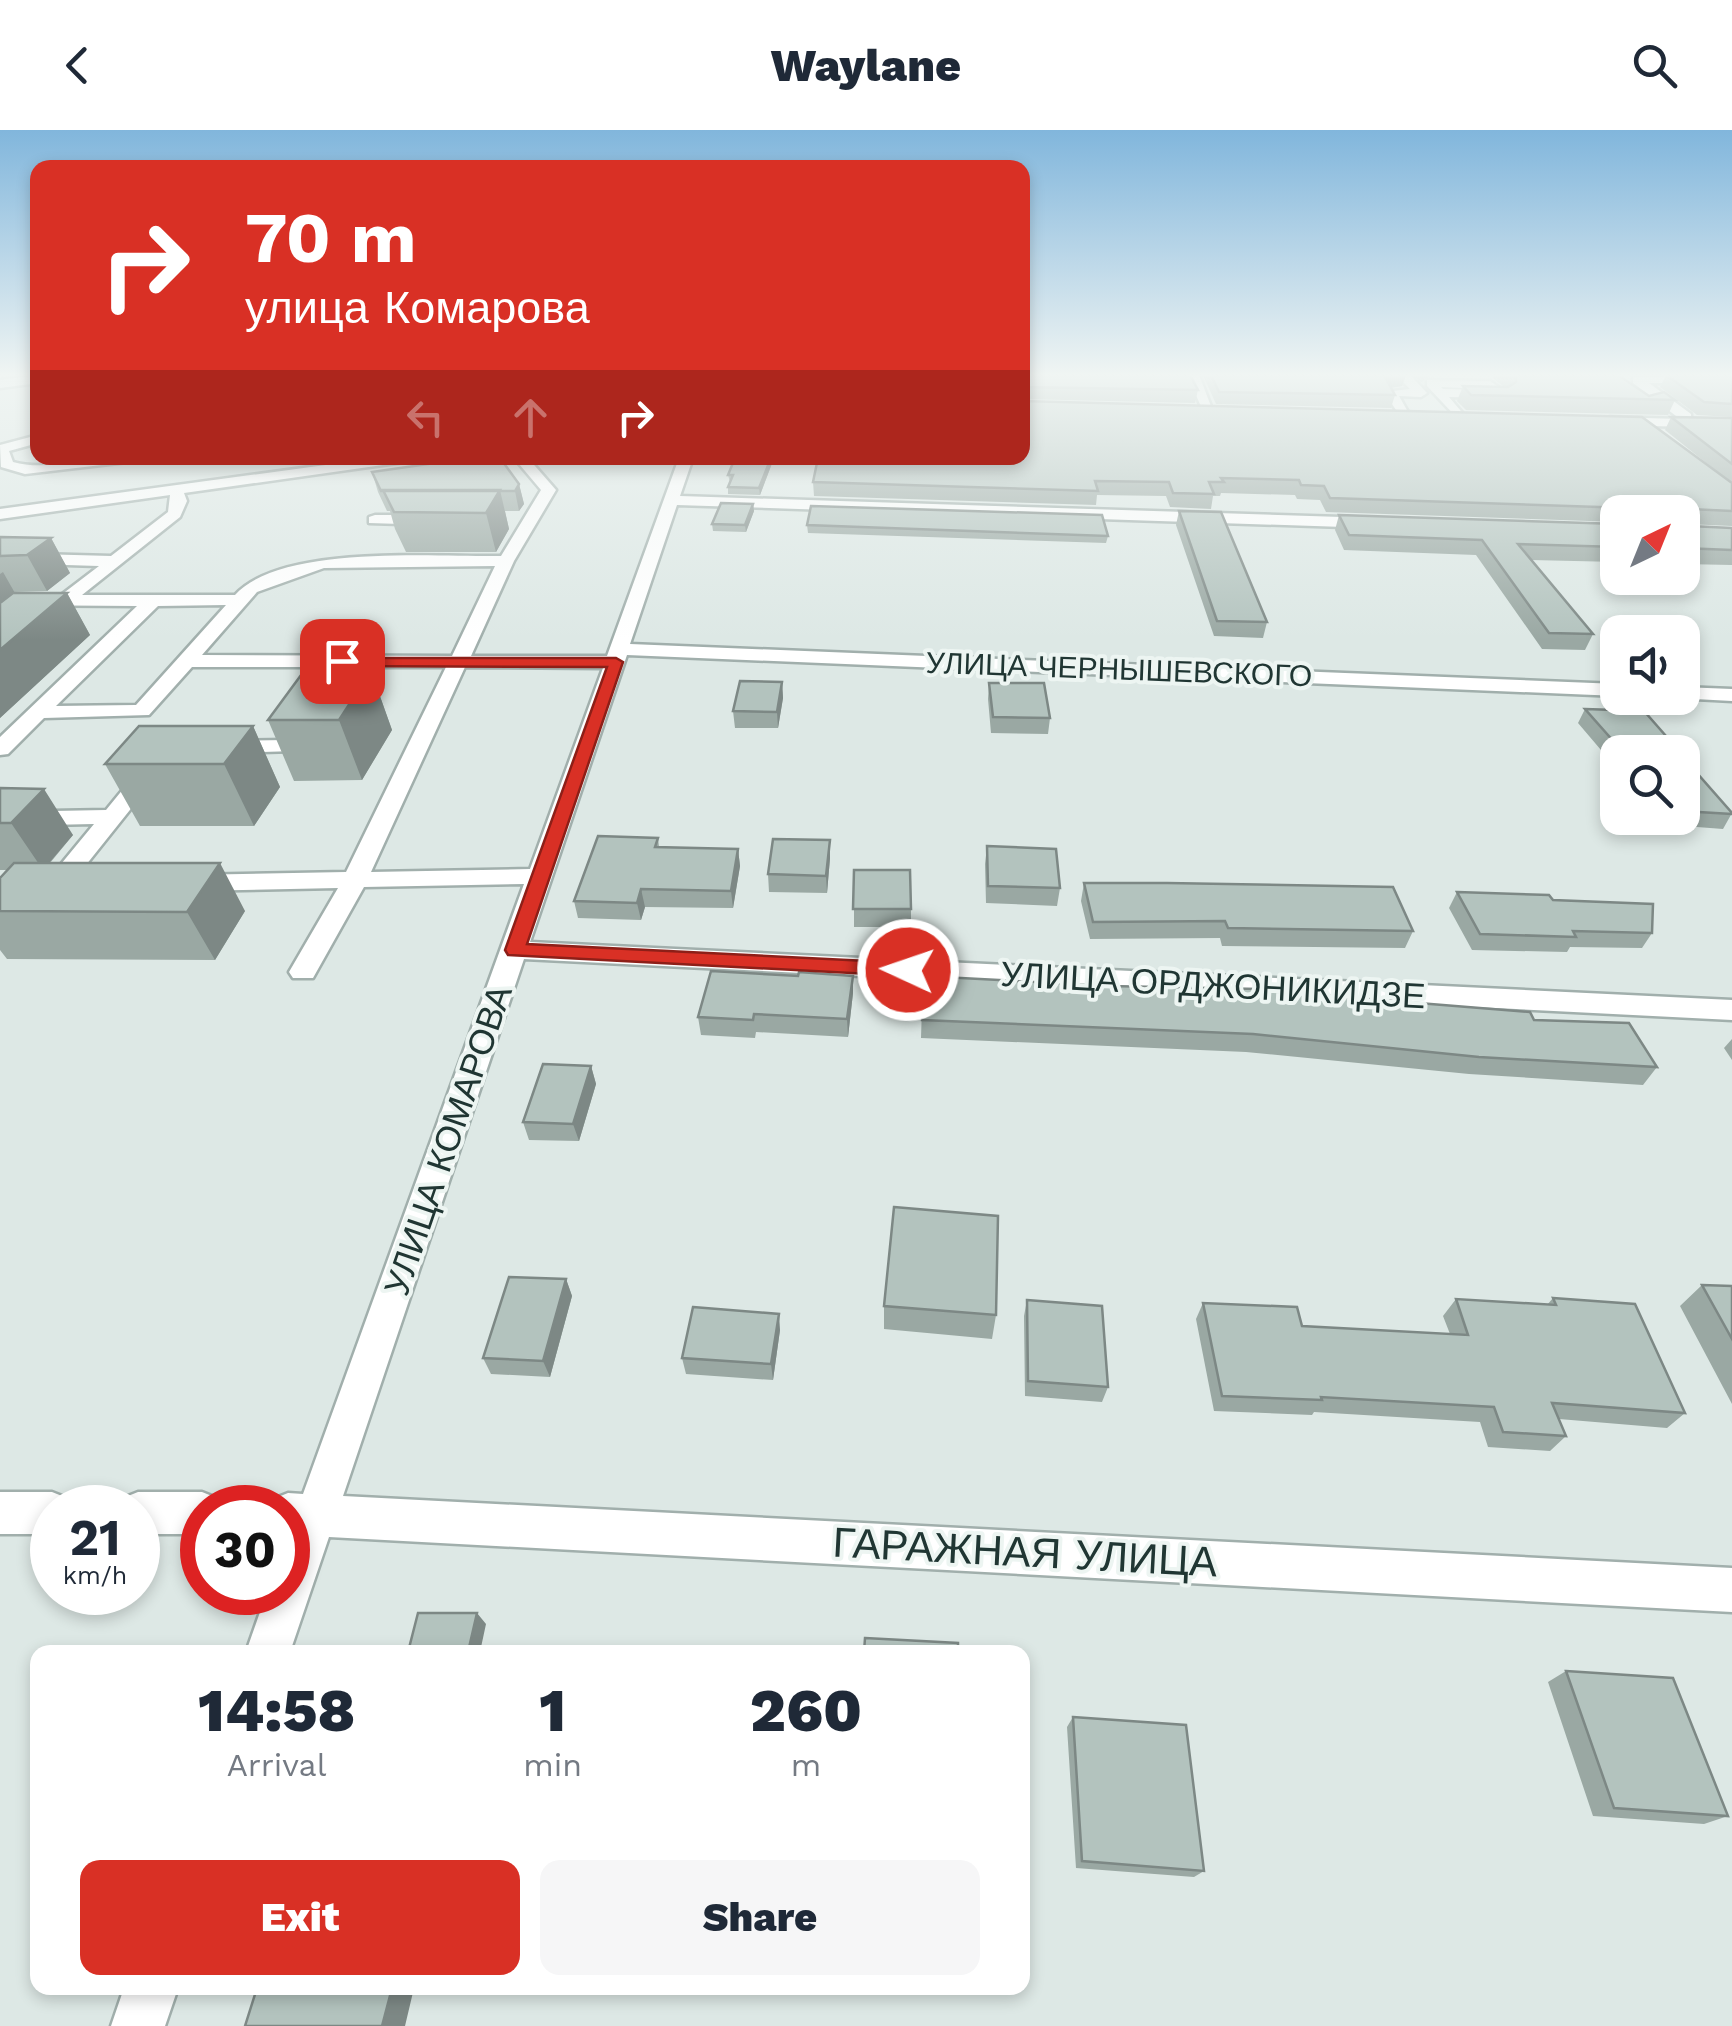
<!DOCTYPE html>
<html lang="en">
<head>
<meta charset="utf-8">
<style>
  :root { --surface:#fff; --page:#f6f6f7; --text:#1f2937; --muted:#747a83; --accent:#d93025 }
  body { margin:0; font-family:"Work Sans",sans-serif; background:var(--page); color:var(--text); height:100vh; display:flex; flex-direction:column; font-size:38px; white-space:nowrap }
  * { box-sizing:border-box; margin:0 }
  p { font-size:32px; color:var(--muted) }
  .icon { flex:none; width:55px; height:55px; fill:none; stroke:currentColor; stroke-width:2; stroke-linecap:round; stroke-linejoin:round }
  .map { position:relative; flex:1; overflow:hidden }
  .drawer { position:absolute; left:30px; top:1515px; width:1000px; height:350px; display:flex; flex-direction:column; background:var(--surface); border-radius:20px; box-shadow:0 5px 15px #0003 }
  .drawer>* { flex:none }
  .guide { position:absolute; left:30px; top:30px; width:1000px; height:305px; border-radius:20px; box-shadow:0 5px 15px #0003; background:#d93025; color:#fff; overflow:hidden }
  .needle { width:65px; rotate:43deg }
  .controls { position:absolute; left:1600px; top:365px; display:grid; gap:20px }
  .controls a { display:grid; place-items:center; width:100px; height:100px; border-radius:20px; background:var(--surface); box-shadow:0 5px 15px #0003; font-size:50px }
  .speed { position:absolute; left:30px; top:1355px; display:flex; gap:20px; font-size:50px; font-weight:700; text-align:center }
  .speed>* { display:grid; place-content:center; width:130px; height:130px; border-radius:50%; background:var(--surface); box-shadow:0 5px 15px #0003; line-height:1 }
  .speed small { font-size:25px; font-weight:400 }
  .speed .limit { border:15px solid #d22; background:#fff; color:#111 }
  .pin { position:absolute; display:grid; place-items:center; width:85px; height:85px; color:#fff; margin:-42px; border-radius:20px; box-shadow:0 5px 15px #0006 }
  .me { position:absolute; width:110px; margin:-55px; rotate:273deg; stroke-linejoin:round; filter:drop-shadow(0 0 8px #0008) }
  .turn { display:flex; align-items:center; gap:35px; height:210px; padding:0 50px; font-size:45px }
  .turn .icon { width:130px; height:130px; stroke-width:2.5 }
  .turn b { display:block; font-size:70px; line-height:85px }
  .lanes { display:flex; align-items:center; height:95px; padding:0 50px; background:#0003; justify-content:center; gap:50px; direction:ltr }
  .lanes .off { opacity:.35 }
  .eta { display:flex; justify-content:space-evenly; align-items:center; height:170px; text-align:center }
  .eta b { font-size:60px; font-weight:800; line-height:70px }
  .cta { display:flex; gap:20px; margin-top:auto; padding:20px 50px }
  .cta a { flex:1; height:115px; border-radius:20px; background:var(--accent); color:#fff; font-size:40px; font-weight:800; line-height:115px; text-align:center }
  .cta a+a { background:var(--page); color:var(--text) }
  header { display:flex; justify-content:space-between; align-items:center; height:130px; padding:0 50px; background:var(--surface); font-size:45px; font-weight:800 }
  .map>svg:first-child { display:block }
</style>
</head>
<body>
<header><svg class="icon" aria-label="back" viewBox="0 0 24 24"><path d="M15 5l-7 7 7 7"/></svg>Waylane<svg class="icon" aria-label="search" viewBox="0 0 24 24"><circle cx="10" cy="10" r="6"/><path d="M15 15l6 6"/></svg></header>
<div class="map">
<svg width="1732" height="1896" viewBox="0 0 1732 1896">
  <rect width="100%" height="100%" fill="#dde8e5"/>
  <g fill="none" stroke-linecap="round" stroke-linejoin="round">
    <defs>
      <path id="minor" d="M 38,245 L 38,253 L 0,258 L 0,250 Z
        M 1187,245 L 1199,245 L 1214,284 L 1203,281 Z
        M 1384,245 L 1411,246 L 1427,263 L 1421,267 L 1399,266 L 1412,289 L 1402,289 L 1384,262 L 1410,259 L 1403,252 Z
        M 1732,245 L 1732,253 L 1649,253 L 1691,284 L 1691,289 L 1732,290 L 1732,298 L 1610,295 L 1603,291 L 1610,287 L 1680,289 L 1633,253 L 1633,247 Z
        M 1427,250 L 1490,251 L 1508,264 L 1502,268 L 1449,267 L 1466,287 L 1460,291 L 1427,256 ZM 1441,257 L 1487,259 L 1489,260 L 1443,259 Z
        M 38,305 L 38,313 L 9,321 L 13,332 C 46,342 97,326 134,328 L 127,332 L 25,344 L 1,337 L 0,315 Z
        M 377,328 L 411,328 L 404,332 L 184,363 L 187,371 L 180,387 L 82,465 L 235,465 C 281,414 435,427 501,426 L 541,360 L 514,328 L 528,328 L 556,360 L 514,431 L 471,526 L 607,526 L 679,328 L 693,328 L 680,366 L 1374,388 L 1382,393 L 1374,398 L 677,375 L 630,514 L 1618,554 L 1618,566 L 627,525 L 530,812 L 1732,870 L 1732,890 L 524,829 L 343,1366 L 1732,1438 L 1732,1482 L 329,1407 L 290,1522 L 246,1522 L 267,1462 L 288,1462 L 288,1378 L 270,1378 L 273,1369 L 288,1363 L 303,1364 L 524,754 L 364,757 L 313,848 L 293,848 L 289,842 L 338,758 L 189,761 L 177,753 L 189,745 L 346,742 L 446,537 L 192,537 L 149,585 L 44,588 L 8,624 L 0,625 L 0,607 L 137,476 L 0,475 L 0,465 L 61,465 L 99,436 L 0,433 L 0,423 L 111,426 L 168,382 L 170,365 L 0,389 L 0,379 ZM 495,436 L 452,526 L 202,525 L 257,462 L 324,438 ZM 226,475 L 136,575 L 56,576 L 158,476 ZM 465,537 L 603,538 L 530,739 L 371,742 Z
        M 375,385 L 433,385 L 441,390 L 433,395 L 369,393 L 369,387 Z
        M 1682,557 L 1732,559 L 1732,571 L 1676,568 L 1682,568 Z
        M 287,610 L 295,611 L 298,616 L 295,621 L 225,623 L 214,617 L 225,611 Z
        M 150,634 L 161,641 L 74,750 L 81,756 L 77,761 L 47,761 L 43,756 L 47,751 L 94,694 L 0,696 L 0,682 L 106,680 L 142,636 Z
        M 0,1362 L 52,1362 L 67,1368 L 70,1378 L 52,1378 L 52,1404 L 0,1404 Z
        M 138,1362 L 202,1362 L 217,1368 L 220,1378 L 202,1378 L 202,1404 L 138,1404 L 138,1378 L 120,1378 L 123,1368 Z
        M 124,1858 L 178,1858 L 165,1896 L 111,1896 Z"/>
    </defs>
    <use href="#minor" stroke="#a1afac" stroke-width="5"/>
    <use href="#minor" fill="#fff" fill-rule="evenodd"/>
  </g>
  <path fill="#9aa8a3" d="M 1022,245 L 1198,260 L 1195,273 L 1022,269 Z
    M 1203,245 L 1406,245 L 1402,256 L 1391,258 L 1395,265 L 1391,278 L 1216,274 Z
    M 1408,245 L 1434,245 L 1429,246 L 1422,252 Z
    M 1494,245 L 1618,245 L 1649,266 L 1675,270 L 1668,285 L 1466,280 L 1457,271 L 1463,256 L 1504,257 L 1493,248 Z
    M 1666,245 L 1732,245 L 1732,287 L 1697,285 L 1660,257 Z
    M 1671,287 L 1732,288 L 1732,396 L 1687,394 L 1690,396 L 1732,398 L 1732,435 L 1682,434 L 1682,382 L 1618,382 L 1618,392 L 1326,382 L 1320,370 L 1297,369 L 1295,365 L 1221,363 L 1220,366 L 1213,366 L 1211,379 L 1170,377 L 1166,366 L 1097,365 L 1096,375 L 814,366 L 813,352 L 1720,344 L 1665,300 Z
    M 735,328 L 774,328 L 760,365 L 728,364 L 728,357 L 730,352 L 728,345 Z
    M 372,342 L 519,354 L 524,374 L 519,381 L 505,381 L 509,399 L 496,422 L 406,422 L 395,399 L 390,381 L 387,381 L 378,362 Z
    M 753,374 L 754,381 L 746,402 L 713,401 L 712,394 Z
    M 1179,381 L 1267,492 L 1263,508 L 1214,506 L 1176,395 Z
    M 1339,385 L 1618,394 L 1618,432 L 1531,430 L 1593,504 L 1585,520 L 1542,519 L 1476,425 L 1344,420 L 1335,400 Z
    M 807,395 L 1108,406 L 1106,413 L 808,403 Z
    M 0,407 L 51,408 L 70,443 L 47,461 L 14,462 L 15,463 L 67,463 L 90,505 L 0,588 Z
    M 371,541 L 392,600 L 362,650 L 294,651 L 268,590 Z
    M 782,552 L 783,568 L 778,598 L 735,598 L 733,581 Z
    M 989,553 L 1050,588 L 1048,604 L 991,603 L 988,569 Z
    M 1585,579 L 1680,622 L 1618,622 L 1618,640 L 1578,593 Z
    M 253,596 L 280,657 L 254,696 L 140,696 L 105,634 Z
    M 1682,626 L 1732,683 L 1723,699 L 1671,695 L 1666,688 L 1682,688 Z
    M 0,658 L 73,705 L 50,733 L 245,781 L 215,830 L 7,829 L 0,820 L 0,781 L 7,740 L 0,740 Z
    M 658,708 L 659,717 L 738,719 L 740,736 L 733,778 L 645,777 L 641,790 L 578,788 L 574,771 Z
    M 830,710 L 830,728 L 827,763 L 769,762 L 768,744 Z
    M 987,716 L 1060,758 L 1057,776 L 986,773 L 985,734 Z
    M 854,740 L 911,779 L 911,797 L 854,797 Z
    M 1084,753 L 1413,801 L 1405,818 L 1222,816 L 1220,808 L 1090,809 L 1081,771 Z
    M 1457,762 L 1553,770 L 1652,803 L 1642,818 L 1570,817 L 1567,822 L 1472,820 L 1449,778 Z
    M 798,846 L 853,846 L 853,863 L 848,907 L 756,902 L 755,908 L 701,905 L 698,887 Z
    M 923,846 L 1109,856 L 1308,864 L 1534,890 L 1657,937 L 1643,955 L 1469,944 L 1246,922 L 921,908 Z
    M 1732,909 L 1732,930 L 1724,918 Z
    M 591,936 L 596,954 L 579,1011 L 529,1010 L 523,992 Z
    M 566,1149 L 572,1166 L 550,1247 L 491,1244 L 483,1228 Z
    M 1702,1155 L 1732,1156 L 1732,1274 L 1680,1176 Z
    M 1553,1168 L 1685,1283 L 1667,1298 L 1559,1289 L 1566,1306 L 1550,1321 L 1488,1317 L 1480,1292 L 1314,1282 L 1312,1285 L 1214,1281 L 1196,1189 L 1203,1173 L 1302,1196 L 1450,1204 L 1443,1186 L 1456,1169 L 1547,1175 Z
    M 1027,1170 L 1108,1257 L 1102,1272 L 1025,1266 L 1024,1186 Z
    M 884,1176 L 996,1185 L 992,1209 L 884,1199 Z
    M 780,1200 L 773,1250 L 686,1244 L 682,1228 Z
    M 1566,1541 L 1728,1686 L 1704,1694 L 1593,1686 L 1548,1552 Z
    M 1073,1587 L 1204,1741 L 1194,1747 L 1076,1738 L 1067,1597 Z"/>
  <path fill="#7d8885" d="M 1406,245 L 1402,256 L 1381,259 L 1385,247 Z
    M 771,328 L 774,328 L 760,365 L 759,358 Z
    M 519,354 L 524,374 L 519,381 L 515,361 Z
    M 500,360 L 509,399 L 496,422 L 486,383 Z
    M 753,374 L 754,381 L 746,402 L 745,395 Z
    M 51,408 L 70,443 L 47,461 L 27,425 Z
    M 3,442 L 24,479 L 0,497 L 0,444 Z
    M 67,463 L 90,505 L 0,588 L 0,520 Z
    M 371,541 L 392,600 L 362,650 L 339,590 Z
    M 782,552 L 783,568 L 778,598 L 777,582 Z
    M 253,596 L 280,657 L 254,696 L 224,634 Z
    M 44,659 L 73,705 L 43,740 L 11,693 Z
    M 830,710 L 830,728 L 827,763 L 826,746 Z
    M 738,719 L 740,736 L 733,778 L 731,761 Z
    M 220,733 L 245,781 L 215,830 L 187,782 Z
    M 641,759 L 645,777 L 641,790 L 637,773 Z
    M 853,846 L 853,863 L 848,907 L 847,889 Z
    M 591,936 L 596,954 L 579,1011 L 573,994 Z
    M 566,1149 L 572,1166 L 550,1247 L 543,1231 Z
    M 779,1184 L 780,1200 L 773,1250 L 771,1234 Z
    M 477,1483 L 486,1494 L 480,1522 L 468,1522 Z
    M 392,1858 L 414,1858 L 405,1896 L 382,1896 Z"/>
  <path fill="#b3c3be" stroke="#7d8885" stroke-width="2.5" d="M 1022,245 L 1190,245 L 1198,260 L 1022,257 Z
    M 1211,245 L 1401,245 L 1385,247 L 1395,265 L 1219,262 Z
    M 1513,245 L 1618,245 L 1649,266 L 1664,262 L 1675,270 L 1471,265 L 1463,256 L 1508,257 L 1516,252 L 1516,246 Z
    M 1666,245 L 1732,245 L 1732,274 L 1704,272 Z
    M 1022,271 L 1642,287 L 1732,353 L 1732,381 L 1690,379 L 1686,392 L 1690,396 L 1732,398 L 1732,420 L 1682,418 L 1682,382 L 1628,382 L 1628,378 L 1330,368 L 1324,356 L 1301,355 L 1299,350 L 1221,348 L 1224,352 L 1209,352 L 1214,364 L 1173,363 L 1169,352 L 1095,351 L 1098,361 L 813,352 L 818,328 L 1022,328 Z
    M 1671,287 L 1732,288 L 1732,334 Z
    M 470,328 L 500,328 L 519,354 L 515,361 L 381,361 L 372,342 Z
    M 735,328 L 771,328 L 759,358 L 728,357 L 733,345 L 728,345 Z
    M 383,360 L 500,360 L 486,383 L 394,382 Z
    M 721,373 L 753,374 L 745,395 L 712,394 Z
    M 811,376 L 1102,385 L 1108,406 L 807,395 Z
    M 1179,381 L 1221,382 L 1267,492 L 1217,491 Z
    M 1339,385 L 1618,394 L 1618,417 L 1518,414 L 1593,504 L 1549,503 L 1482,410 L 1349,405 Z
    M 0,407 L 51,408 L 27,425 L 0,426 Z
    M 13,463 L 67,463 L 0,520 L 0,473 Z
    M 304,541 L 371,541 L 339,590 L 268,590 Z
    M 740,551 L 782,552 L 777,582 L 733,581 Z
    M 989,553 L 1044,553 L 1050,588 L 993,587 Z
    M 1585,579 L 1644,581 L 1680,622 L 1623,622 Z
    M 139,596 L 253,596 L 224,634 L 105,634 Z
    M 1682,626 L 1732,683 L 1732,684 L 1682,681 Z
    M 0,658 L 44,659 L 11,693 L 0,693 Z
    M 598,706 L 658,708 L 655,717 L 738,719 L 731,761 L 641,759 L 637,773 L 574,771 Z
    M 773,709 L 830,710 L 826,746 L 768,744 Z
    M 987,716 L 1056,719 L 1060,758 L 988,756 Z
    M 14,733 L 220,733 L 187,782 L 0,781 L 0,748 Z
    M 854,740 L 910,740 L 911,779 L 853,779 Z
    M 1084,753 L 1167,753 L 1393,757 L 1413,801 L 1228,798 L 1225,791 L 1093,792 Z
    M 1457,762 L 1549,765 L 1553,770 L 1653,774 L 1652,803 L 1573,801 L 1576,807 L 1480,804 Z
    M 711,841 L 798,846 L 799,842 L 853,846 L 847,889 L 754,884 L 753,890 L 698,887 Z
    M 923,846 L 1109,856 L 1307,860 L 1308,864 L 1530,882 L 1534,890 L 1629,893 L 1657,937 L 1479,927 L 1253,904 L 922,890 Z
    M 543,934 L 591,936 L 573,994 L 523,992 Z
    M 894,1077 L 998,1086 L 996,1185 L 884,1176 Z
    M 509,1147 L 566,1149 L 543,1231 L 483,1228 Z
    M 1702,1155 L 1732,1156 L 1732,1209 Z
    M 1553,1168 L 1635,1174 L 1685,1283 L 1552,1273 L 1566,1306 L 1503,1302 L 1494,1277 L 1321,1267 L 1322,1270 L 1222,1266 L 1203,1173 L 1297,1177 L 1302,1196 L 1468,1205 L 1456,1169 L 1556,1175 Z
    M 1027,1170 L 1102,1176 L 1108,1257 L 1028,1251 Z
    M 693,1177 L 779,1184 L 771,1234 L 682,1228 Z
    M 418,1483 L 477,1483 L 468,1522 L 408,1522 Z
    M 865,1508 L 958,1513 L 958,1522 L 864,1522 Z
    M 1566,1541 L 1673,1548 L 1728,1686 L 1614,1678 Z
    M 1073,1587 L 1186,1595 L 1204,1741 L 1082,1731 Z
    M 257,1858 L 392,1858 L 382,1896 L 245,1896 Z"/>
  <linearGradient id="sky" x2="0" y2="1"><stop stop-color="#81b6dc"/><stop offset="0.48" stop-color="#f0f5f3"/><stop offset="1" stop-color="#f0f5f3" stop-opacity="0"/></linearGradient>
  <rect width="1732" height="510" fill="url(#sky)"/>
  <path fill="#d93025" stroke="#8d1f18" stroke-width="2.5" d="M 337,528 L 616,528 L 623,532 L 527,814 L 908,833 L 918,840 L 908,846 L 508,825 L 505,820 L 607,537 L 342,536 L 337,534 Z"/>
  <g text-anchor="middle" dominant-baseline="central" stroke-width="8" stroke-linejoin="round" paint-order="stroke">
    <g font-size="30" fill="#203633" stroke="#edf5f2">
      <text transform="translate(1119 539) rotate(2)">УЛИЦА ЧЕРНЫШЕВСКОГО</text>
    </g>
    <g font-size="35" fill="#203633" stroke="#edf5f2">
      <text transform="translate(1213 855) rotate(3)">УЛИЦА ОРДЖОНИКИДЗЕ</text>
      <text transform="translate(448 1010) rotate(-71)">УЛИЦА КОМАРОВА</text>
    </g>
    <g font-size="42" fill="#203633" stroke="#edf5f2">
      <text transform="translate(1025 1422) rotate(3)">ГАРАЖНАЯ УЛИЦА</text>
    </g>
  </g>
</svg>
<div class="controls">
<a><svg class="needle" viewBox="-14 -14 28 28"><path d="M0-13l5 13h-10z" fill="#e53935"/><path d="M0 13l5-13h-10z" fill="#747a83"/></svg></a>
<a><svg class="icon" aria-label="sound" viewBox="0 0 24 24"><path d="M4 9h4l5-4v14l-5-4H4zM17 9q2 3 0 6"/></svg></a>
<a><svg class="icon" aria-label="search" viewBox="0 0 24 24"><circle cx="10" cy="10" r="6"/><path d="M15 15l6 6"/></svg></a>
</div>
<div class="speed"><div>21<small>km/h</small></div><div class="limit">30</div></div>
<div class="pin" style="left:342px;top:531px;background:#d93025"><svg class="icon" aria-label="arrive" viewBox="0 0 24 24"><path d="M6 21V4h12l-3 4 3 4H6"/></svg></div>
<svg class="me" style="left:908px;top:840px" viewBox="-20 -20 40 40"><circle r="17" fill="#d93025" stroke="#fff" stroke-width="3"/><path d="M0-11L8 9 0 5-8 9z" fill="#fff"/></svg>
<div class="guide">
<div class="turn"><svg class="icon" aria-label="right" viewBox="0 0 24 24"><path d="M7 20v-9h11M14 6l5 5-5 5"/></svg><div><b>70 m</b>улица Комарова</div></div>
<div class="lanes"><svg class="icon off" aria-label="left" viewBox="0 0 24 24"><path d="M17 20v-9H6M10 6l-5 5 5 5"/></svg><svg class="icon off" aria-label="ahead" viewBox="0 0 24 24"><path d="M12 20V5M6 11l6-6 6 6"/></svg><svg class="icon" aria-label="right" viewBox="0 0 24 24"><path d="M7 20v-9h11M14 6l5 5-5 5"/></svg></div>
</div>
<section class="drawer">
<div class="eta">
<div><b>14:58</b><p>Arrival</p></div>
<div><b>1</b><p>min</p></div>
<div><b>260</b><p>m</p></div>
</div>
<div class="cta"><a>Exit</a><a>Share</a></div>
</section>
</div>
</body>
</html>
